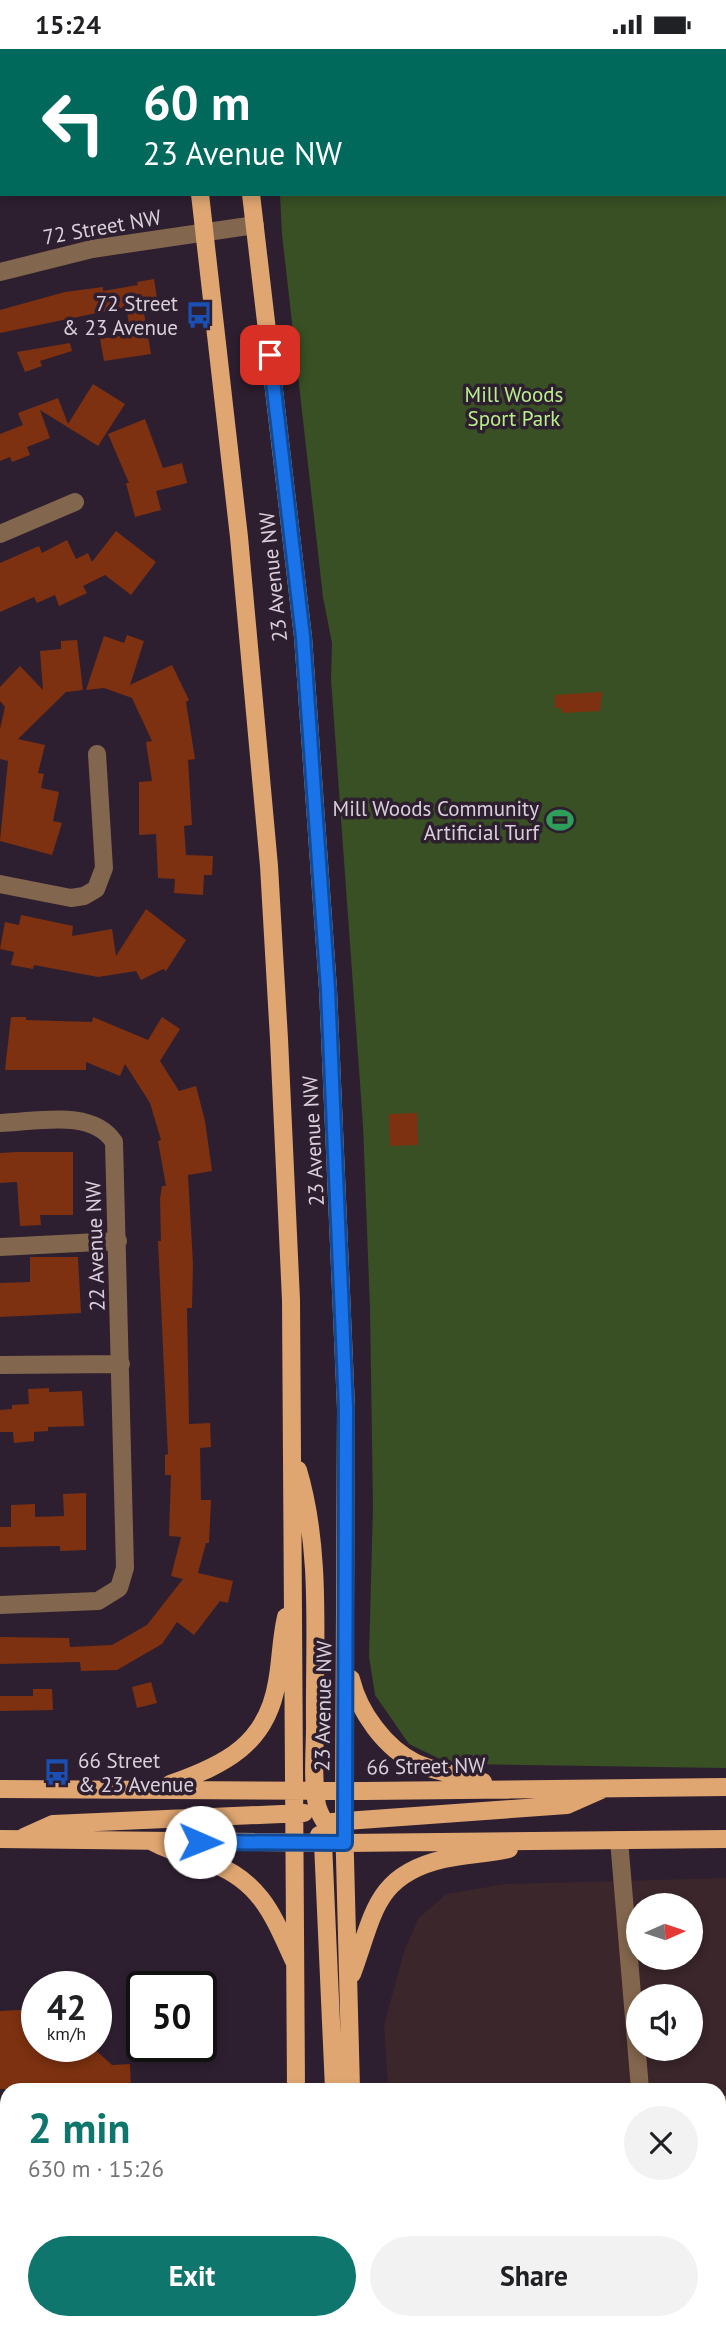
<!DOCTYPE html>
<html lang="en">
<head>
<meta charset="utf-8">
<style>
  :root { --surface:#fff; --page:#f2f2f2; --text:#202124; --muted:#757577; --accent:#0f766e }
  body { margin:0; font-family:"PT Sans",sans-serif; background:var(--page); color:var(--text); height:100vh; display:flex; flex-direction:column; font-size:26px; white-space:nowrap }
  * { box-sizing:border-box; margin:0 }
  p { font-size:23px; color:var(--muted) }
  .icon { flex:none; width:38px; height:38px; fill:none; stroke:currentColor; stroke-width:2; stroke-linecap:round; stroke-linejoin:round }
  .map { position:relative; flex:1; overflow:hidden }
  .drawer { position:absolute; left:0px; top:2034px; width:726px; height:247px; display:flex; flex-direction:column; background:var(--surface); border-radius:21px 21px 0 0; box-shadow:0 4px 10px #0003 }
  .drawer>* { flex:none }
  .banner { position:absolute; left:0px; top:0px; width:726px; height:147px; box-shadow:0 4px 10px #0003; background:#00695c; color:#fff; overflow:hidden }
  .needle { width:46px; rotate:87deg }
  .tools { position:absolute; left:626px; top:1844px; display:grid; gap:14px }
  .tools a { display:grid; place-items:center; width:77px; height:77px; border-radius:50%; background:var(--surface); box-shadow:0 4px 10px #0003; font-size:35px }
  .speed { position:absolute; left:21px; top:1922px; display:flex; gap:14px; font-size:35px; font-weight:700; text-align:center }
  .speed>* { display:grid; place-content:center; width:91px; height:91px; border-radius:50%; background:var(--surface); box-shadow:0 4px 10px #0003; line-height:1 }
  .speed small { font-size:18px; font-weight:400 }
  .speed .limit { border:4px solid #111; border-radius:10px; background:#fff; color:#111 }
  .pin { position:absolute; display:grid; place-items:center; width:60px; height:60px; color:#fff; margin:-30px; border-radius:14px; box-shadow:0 4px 10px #0006 }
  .me { position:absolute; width:77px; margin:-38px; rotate:91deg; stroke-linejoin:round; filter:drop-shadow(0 0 5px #0008) }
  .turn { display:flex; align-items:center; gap:24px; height:147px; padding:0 28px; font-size:32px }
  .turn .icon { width:91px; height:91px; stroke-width:2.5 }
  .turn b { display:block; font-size:49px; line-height:60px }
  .round { display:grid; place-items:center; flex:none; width:74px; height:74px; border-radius:37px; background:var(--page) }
  .summary { display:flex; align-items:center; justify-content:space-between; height:119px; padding:0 28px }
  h1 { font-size:42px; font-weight:700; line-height:52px; color:var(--accent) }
  .primary-button { display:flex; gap:14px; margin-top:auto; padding:14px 28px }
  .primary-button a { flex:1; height:80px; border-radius:42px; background:var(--accent); color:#fff; font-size:28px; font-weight:700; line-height:80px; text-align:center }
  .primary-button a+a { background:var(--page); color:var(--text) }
  .status { display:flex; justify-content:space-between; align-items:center; height:49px; padding:0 35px; background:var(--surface); direction:ltr }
  .status svg { height:19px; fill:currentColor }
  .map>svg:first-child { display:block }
</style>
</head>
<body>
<div class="status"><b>15:24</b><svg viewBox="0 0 49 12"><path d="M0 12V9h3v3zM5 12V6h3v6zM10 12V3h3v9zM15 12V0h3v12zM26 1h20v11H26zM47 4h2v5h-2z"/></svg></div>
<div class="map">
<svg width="726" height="2279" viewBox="0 0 726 2279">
  <rect width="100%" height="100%" fill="#2e1f30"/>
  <path fill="#3a262b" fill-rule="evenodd" d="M 726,1829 L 726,2279 L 401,2279 L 401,2273 L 719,2273 L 719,2040 L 388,2040 L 384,1976 L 404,1903 L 418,1870 L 446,1845 L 506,1835 ZM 639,1857 L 691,1857 L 691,1909 L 639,1909 ZM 639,1948 L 691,1948 L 691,2000 L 639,2000 Z"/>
  <path fill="#395024" d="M 257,0 L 726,0 L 726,1719 L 467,1715 L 442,1711 L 409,1695 L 375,1646 L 369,1607 L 373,1458 L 370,1259 L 363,1076 L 331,630 L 332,594 L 323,548 L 282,185 L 280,145 L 724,145 L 724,2 Z"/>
  <path fill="#7d3110" d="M 154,230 L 158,255 L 143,258 L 151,305 L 104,312 L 100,290 L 131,285 L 126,258 L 0,284 L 0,261 L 65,243 L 103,238 L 103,242 L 138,236 L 137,233 Z
    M 70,294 L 72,302 L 40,312 L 42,317 L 25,323 L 17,303 Z
    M 93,335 L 125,355 L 98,397 L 40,361 L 50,389 L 27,398 L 30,406 L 12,413 L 10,408 L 0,412 L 0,385 L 23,376 L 18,364 L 58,349 L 68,375 Z
    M 145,370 L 163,419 L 182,414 L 187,434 L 156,442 L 161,461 L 135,468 L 126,434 L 129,434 L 108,385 Z
    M 116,482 L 156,513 L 131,546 L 105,526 L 83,537 L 87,544 L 59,557 L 55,546 L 37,554 L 34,548 L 0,563 L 0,514 L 39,497 L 42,504 L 67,491 L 76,510 L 88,504 L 92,513 Z
    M 127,586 L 144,592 L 130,636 L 172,616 L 189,651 L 186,653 L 195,710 L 188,711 L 192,776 L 184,777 L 186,806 L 213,807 L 212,826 L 204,826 L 203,846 L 174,844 L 175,830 L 158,829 L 156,785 L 139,786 L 139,733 L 152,732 L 146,693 L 152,692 L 132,649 L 104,639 L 86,641 L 104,587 L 124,594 Z
    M 77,591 L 83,641 L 66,643 L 18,690 L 45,696 L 38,724 L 44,725 L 41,739 L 59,743 L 53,772 L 62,774 L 52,806 L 0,792 L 8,712 L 0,710 L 0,680 L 5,658 L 0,652 L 0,638 L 20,617 L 43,641 L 40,602 L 61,600 L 61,592 Z
    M 602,643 L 600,662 L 562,664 L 561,659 L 555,659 L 555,646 Z
    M 146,860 L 186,891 L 166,922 L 163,920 L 141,931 L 136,922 L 98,928 L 34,916 L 33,920 L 11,916 L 14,903 L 0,900 L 5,873 L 19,876 L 21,866 L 73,877 L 72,887 L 112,880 L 116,907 Z
    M 11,968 L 26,968 L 26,971 L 92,973 L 93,968 L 148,991 L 162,968 L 180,980 L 160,1012 L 179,1042 L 196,1037 L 205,1072 L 212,1122 L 188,1126 L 193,1215 L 192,1259 L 187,1259 L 189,1375 L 210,1374 L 211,1398 L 200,1399 L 201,1451 L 211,1451 L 209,1494 L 206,1494 L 198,1524 L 233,1532 L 228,1554 L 220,1552 L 194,1586 L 177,1573 L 162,1595 L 117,1621 L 81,1622 L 80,1613 L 0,1615 L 0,1588 L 69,1589 L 70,1598 L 112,1596 L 147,1576 L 183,1530 L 171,1527 L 181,1488 L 169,1487 L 171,1426 L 165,1426 L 165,1406 L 168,1405 L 158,1192 L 161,1192 L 160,1150 L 162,1137 L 166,1137 L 158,1092 L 161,1091 L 150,1054 L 125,1015 L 120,1027 L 86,1013 L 86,1021 L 5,1021 Z
    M 417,1064 L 418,1096 L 390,1097 L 389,1065 Z
    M 16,1103 L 73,1103 L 73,1166 L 40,1166 L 41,1176 L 20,1177 L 17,1133 L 0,1134 L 0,1104 Z
    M 30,1208 L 78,1208 L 81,1264 L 0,1268 L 0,1234 L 30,1233 Z
    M 49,1339 L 49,1343 L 82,1342 L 84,1377 L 48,1378 L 48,1382 L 34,1383 L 34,1392 L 14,1394 L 13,1383 L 0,1383 L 0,1361 L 12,1360 L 12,1356 L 29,1355 L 28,1340 Z
    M 86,1444 L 86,1501 L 60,1502 L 60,1497 L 0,1498 L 0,1478 L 11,1478 L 11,1456 L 35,1455 L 35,1468 L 64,1467 L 63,1445 Z
    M 151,1633 L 157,1654 L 137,1659 L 132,1638 Z
    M 33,1640 L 52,1640 L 53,1661 L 0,1662 L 0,1647 L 33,1647 Z
    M 37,1960 L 37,1997 L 91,1997 L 112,2016 L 130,2015 L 131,2040 L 0,2040 L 0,1962 Z"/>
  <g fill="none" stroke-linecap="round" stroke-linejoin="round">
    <path stroke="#82664d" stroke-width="18" d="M 0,223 L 92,200 L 255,176
      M 0,485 L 75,453
      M 0,835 L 71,849 L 84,847 L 96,840 L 104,819 L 97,705
      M 0,1074 C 36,1073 92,1059 114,1093 L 125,1519 L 119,1539 L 98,1552 L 0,1556
      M 0,1198 L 118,1192
      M 0,1316 L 121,1315
      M 619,1791 L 640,2040
      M 719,2056 L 726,2056
      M 660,2273 L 660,2279"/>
    <path stroke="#e0a671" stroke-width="18" d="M 178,0 L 178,2
      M 230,0 L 230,2
      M 200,145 L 239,488 L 269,817 L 279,990 L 291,1251 L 296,2040
      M 251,145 L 303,588 L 328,940 L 346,1359 L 344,1771 L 351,2040
      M 298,1421 C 322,1501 314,1592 315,1676 C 315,1702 312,1730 317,1756 C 321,1771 332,1784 345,1794
      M 351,1630 C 359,1663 385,1699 416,1714 C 436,1723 461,1727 483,1733
      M 170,1735 C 225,1716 267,1695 277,1633 C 281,1611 281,1589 286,1568
      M 0,1740 L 363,1742 L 726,1738
      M 332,1773 L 567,1756 L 601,1741
      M 319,1786 L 323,1794 L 334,2040
      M 24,1788 L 53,1775 L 304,1764
      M 0,1790 L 345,1794 L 726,1790
      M 153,1793 C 173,1804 193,1807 214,1815 C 262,1834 274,1869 294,1912
      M 352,1925 C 374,1866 374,1826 444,1810 C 465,1805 487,1805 509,1800
      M 307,2273 L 307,2279
      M 359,2273 L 360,2279"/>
  </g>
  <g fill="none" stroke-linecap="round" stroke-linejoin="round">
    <defs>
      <path id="route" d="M 200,1793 L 345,1794 L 346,1359 L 328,940 L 303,588 L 270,306"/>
    </defs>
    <use href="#route" stroke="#114b97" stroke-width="18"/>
    <use href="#route" stroke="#1a73e8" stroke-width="12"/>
  </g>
  <defs>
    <symbol id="bus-bare" viewBox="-9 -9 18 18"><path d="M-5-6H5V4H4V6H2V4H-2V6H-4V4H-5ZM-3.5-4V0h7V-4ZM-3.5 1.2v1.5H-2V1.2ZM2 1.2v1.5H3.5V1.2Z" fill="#1a4fb4" stroke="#2e1f30" stroke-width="2.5" paint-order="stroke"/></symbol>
    <symbol id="stadium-bare" viewBox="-9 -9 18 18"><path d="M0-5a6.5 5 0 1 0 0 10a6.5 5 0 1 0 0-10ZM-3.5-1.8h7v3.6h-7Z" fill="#2e9e5b" stroke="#2e1f30" stroke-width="2.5" paint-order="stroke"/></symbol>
  </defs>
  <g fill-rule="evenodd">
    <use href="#bus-bare" x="180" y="247" width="38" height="38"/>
    <use href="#stadium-bare" x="541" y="752" width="38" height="38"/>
    <use href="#bus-bare" x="38" y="1704" width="38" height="38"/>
  </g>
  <g text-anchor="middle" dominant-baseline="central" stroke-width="7" stroke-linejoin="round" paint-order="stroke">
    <g font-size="21" fill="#dad0db" stroke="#2e1f30">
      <text transform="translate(102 178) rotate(-10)">72 Street NW</text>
      <text transform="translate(273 528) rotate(-96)">23 Avenue NW</text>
      <text transform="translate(313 1092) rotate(-93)">23 Avenue NW</text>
      <text transform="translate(95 1197) rotate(-92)">22 Avenue NW</text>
      <text transform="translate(323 1657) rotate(-89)">23 Avenue NW</text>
      <text transform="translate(426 1717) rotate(-1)">66 Street NW</text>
    </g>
    <g font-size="21" fill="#dad0db" stroke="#2e1f30" text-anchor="end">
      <text x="178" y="254">72 Street<tspan x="178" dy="24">&amp; 23 Avenue</tspan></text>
      <text x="539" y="759">Mill Woods Community<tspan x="539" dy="24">Artificial Turf</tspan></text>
      <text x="78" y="1711" text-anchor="start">66 Street<tspan x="78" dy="24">&amp; 23 Avenue</tspan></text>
    </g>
    <g font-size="21" fill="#b7ef88" stroke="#2e1f30">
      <text x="514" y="345">Mill Woods<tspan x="514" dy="24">Sport Park</tspan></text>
    </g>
  </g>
</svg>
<div class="tools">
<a><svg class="needle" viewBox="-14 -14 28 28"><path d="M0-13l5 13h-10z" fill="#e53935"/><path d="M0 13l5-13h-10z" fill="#757577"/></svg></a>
<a><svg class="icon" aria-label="sound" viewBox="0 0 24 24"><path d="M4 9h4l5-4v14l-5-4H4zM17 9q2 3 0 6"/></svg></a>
</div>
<div class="speed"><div>42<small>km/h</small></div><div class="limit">50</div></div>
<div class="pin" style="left:270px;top:306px;background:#d93025"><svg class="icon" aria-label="arrive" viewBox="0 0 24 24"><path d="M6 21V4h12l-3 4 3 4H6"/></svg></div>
<svg class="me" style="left:200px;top:1793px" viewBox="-20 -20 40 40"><circle r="19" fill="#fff"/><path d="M0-13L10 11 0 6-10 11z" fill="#1a73e8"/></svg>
<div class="banner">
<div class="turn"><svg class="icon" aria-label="left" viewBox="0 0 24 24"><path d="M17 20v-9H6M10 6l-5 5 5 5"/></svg><div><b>60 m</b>23 Avenue NW</div></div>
</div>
<section class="drawer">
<div class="summary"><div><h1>2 min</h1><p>630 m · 15:26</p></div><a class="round"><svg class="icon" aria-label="close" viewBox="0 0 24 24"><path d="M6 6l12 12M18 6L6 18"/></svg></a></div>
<div class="primary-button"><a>Exit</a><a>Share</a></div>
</section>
</div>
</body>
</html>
